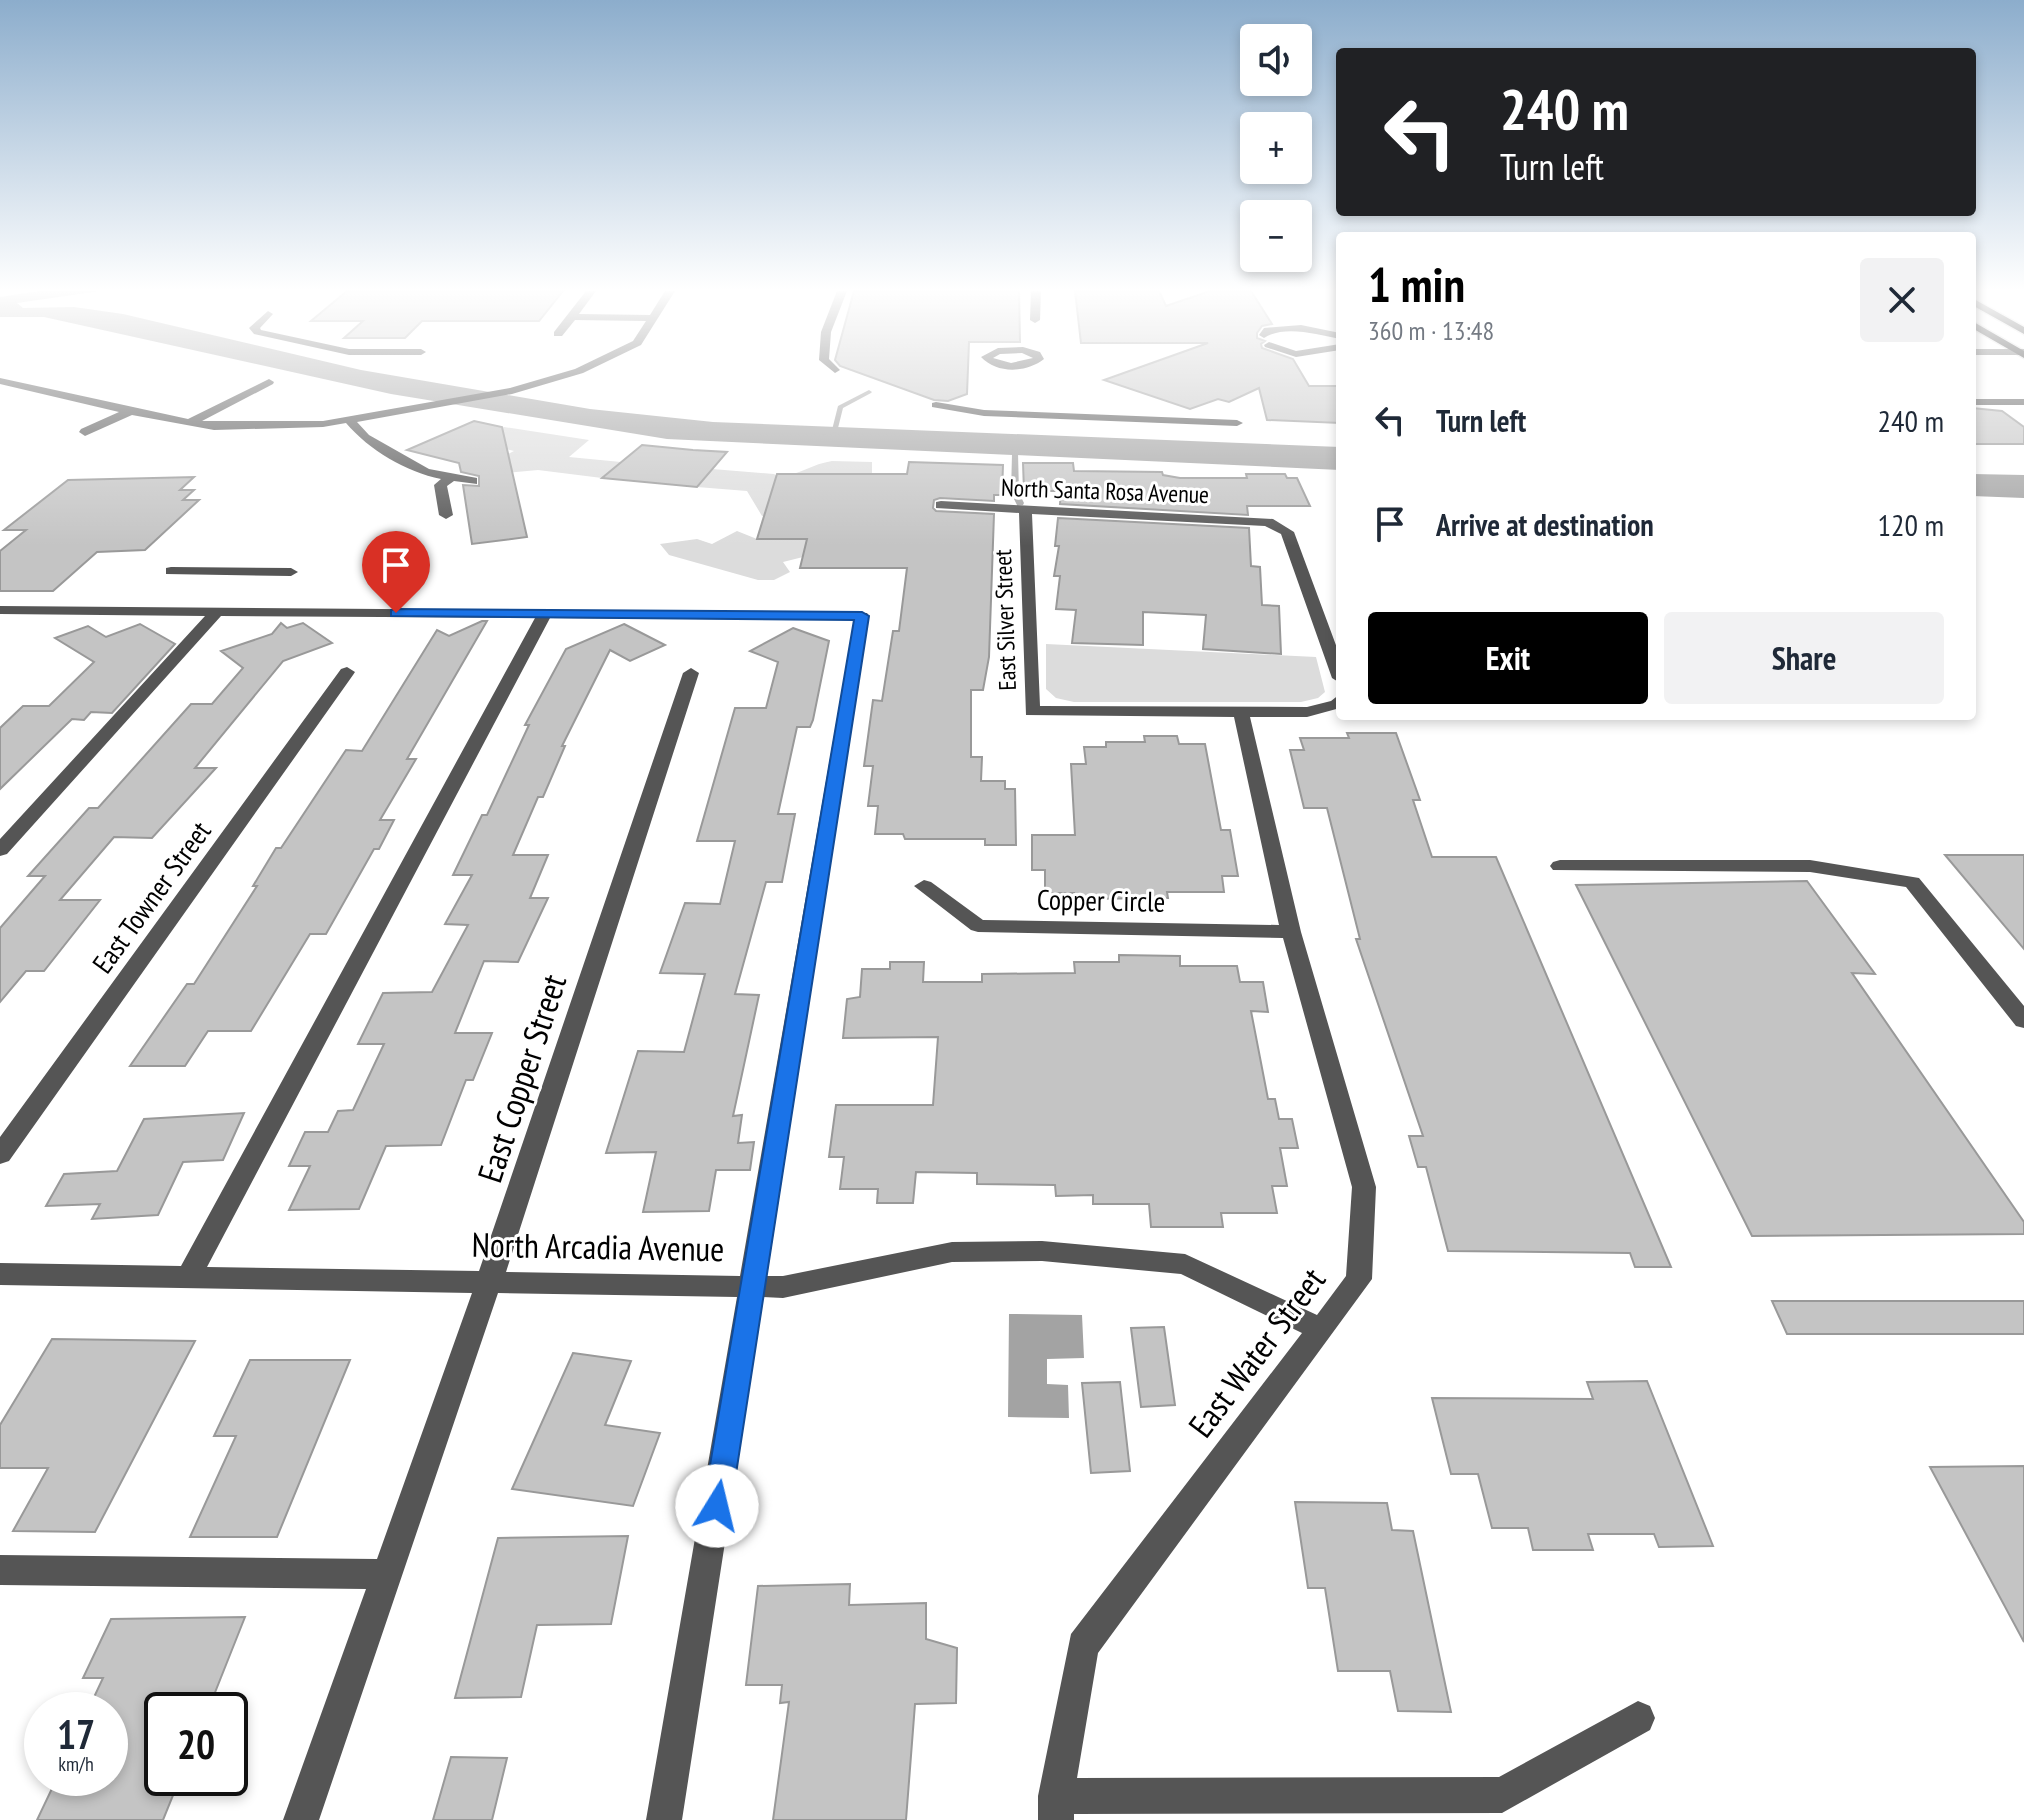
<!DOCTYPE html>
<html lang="en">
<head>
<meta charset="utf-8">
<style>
  :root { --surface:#fff; --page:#f2f2f3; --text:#1f2937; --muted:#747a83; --accent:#000 }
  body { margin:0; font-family:"PT Sans Narrow",sans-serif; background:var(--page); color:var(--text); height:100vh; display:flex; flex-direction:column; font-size:30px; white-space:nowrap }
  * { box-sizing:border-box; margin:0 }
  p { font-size:26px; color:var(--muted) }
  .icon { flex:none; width:44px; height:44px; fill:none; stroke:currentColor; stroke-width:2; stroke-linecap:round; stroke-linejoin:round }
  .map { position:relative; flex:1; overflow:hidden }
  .details { position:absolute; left:1336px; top:232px; width:640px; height:488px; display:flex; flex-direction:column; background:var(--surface); border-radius:8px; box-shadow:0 4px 12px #0003 }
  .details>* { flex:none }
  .hud { position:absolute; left:1336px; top:48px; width:640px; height:168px; border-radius:8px; box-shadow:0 4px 12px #0003; background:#202124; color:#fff; overflow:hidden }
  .tools { position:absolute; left:1240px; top:24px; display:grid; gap:16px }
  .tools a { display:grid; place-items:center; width:72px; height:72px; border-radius:8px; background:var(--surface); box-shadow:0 4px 12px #0003; font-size:40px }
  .speed { position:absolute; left:24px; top:1692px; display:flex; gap:16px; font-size:40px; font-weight:700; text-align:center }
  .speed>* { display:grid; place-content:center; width:104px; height:104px; border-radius:50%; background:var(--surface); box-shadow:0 4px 12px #0003; line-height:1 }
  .speed small { font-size:20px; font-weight:400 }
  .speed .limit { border:4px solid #111; border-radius:12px; background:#fff; color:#111 }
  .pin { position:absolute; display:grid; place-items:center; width:68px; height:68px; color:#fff; margin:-82px -34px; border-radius:50% 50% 50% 0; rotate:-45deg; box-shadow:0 0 8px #0007 }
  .pin .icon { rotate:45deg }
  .me { position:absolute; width:88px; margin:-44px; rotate:9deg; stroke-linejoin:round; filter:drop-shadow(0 0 6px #0008) }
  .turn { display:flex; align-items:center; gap:28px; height:168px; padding:0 32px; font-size:36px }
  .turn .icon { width:104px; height:104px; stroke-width:2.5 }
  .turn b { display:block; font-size:56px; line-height:68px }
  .round { display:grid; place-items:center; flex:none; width:84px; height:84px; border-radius:8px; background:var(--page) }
  .headline { display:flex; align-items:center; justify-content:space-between; height:136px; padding:0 32px }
  h1 { font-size:48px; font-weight:600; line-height:60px; color:var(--accent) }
  .primary-button { display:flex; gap:16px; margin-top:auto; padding:16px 32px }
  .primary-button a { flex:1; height:92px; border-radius:8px; background:var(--accent); color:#fff; font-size:32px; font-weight:600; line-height:92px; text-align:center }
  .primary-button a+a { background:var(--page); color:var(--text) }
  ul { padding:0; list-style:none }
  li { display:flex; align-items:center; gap:24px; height:104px; padding:0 32px }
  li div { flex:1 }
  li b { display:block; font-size:30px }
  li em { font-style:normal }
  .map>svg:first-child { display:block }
</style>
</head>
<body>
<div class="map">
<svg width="2024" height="1820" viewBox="0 0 2024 1820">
  <rect width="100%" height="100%" fill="#fff"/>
  <path fill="#dcdcdc" d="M 504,427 L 589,440 L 569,457 L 621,462 L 602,478 L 538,470 L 504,473 L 481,468 L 514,451 L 473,441 Z
    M 832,461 L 872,462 L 872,474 L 821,474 L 815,499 L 769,515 L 762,516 L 747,491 L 697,487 L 712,469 L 774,474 L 780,478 C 799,474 813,464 832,461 Z
    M 737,531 L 757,539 L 807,539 L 803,557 L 783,562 L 790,572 L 774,580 L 758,580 L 669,555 L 660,544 L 697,539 L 712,544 Z
    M 1046,644 L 1316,657 L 1325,692 L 1318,698 L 1301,702 L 1074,702 L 1056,698 L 1046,689 Z"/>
  <path fill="#a3a3a3" d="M 39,291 L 100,291 L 17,303 L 23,308 L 74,307 L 123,314 L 361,370 L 590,409 L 713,422 L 1340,447 L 1340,470 L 667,439 L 391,394 L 44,317 L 0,317 L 0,297 Z
    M 1972,474 L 2024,475 L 2024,498 L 1972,496 Z
    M 1009,1314 L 1082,1315 L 1084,1358 L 1047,1359 L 1047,1384 L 1068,1385 L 1069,1418 L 1008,1417 Z"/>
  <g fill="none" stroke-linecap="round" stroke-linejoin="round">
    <path fill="#a3a3a3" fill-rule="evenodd" d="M 869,390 L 872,392 L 871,393 L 843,408 L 837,432 L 823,435 L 823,433 L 832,430 L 838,406 Z
      M 1005,447 L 1009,447 L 1018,453 L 1019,493 L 1024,503 L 1023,505 L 1017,505 L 1011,493 L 1012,454 L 1005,449 Z"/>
  </g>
  <path fill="#c4c4c4" stroke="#999" stroke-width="2" d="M 347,291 L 563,291 L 539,321 L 422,321 L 405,338 L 344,338 L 363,321 L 311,321 Z
    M 854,291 L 1019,291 L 1020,342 L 969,342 L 967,394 L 948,401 L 934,400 L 840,366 L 835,360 Z
    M 1075,291 L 1159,291 L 1166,306 L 1210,291 L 1251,291 L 1272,324 L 1262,326 L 1257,333 L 1257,338 L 1265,341 L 1261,344 L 1262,348 L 1293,359 L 1309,386 L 1340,386 L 1340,423 L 1267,420 L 1259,388 L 1229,402 L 1218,399 L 1190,409 L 1104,380 L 1208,343 L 1081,343 Z
    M 1972,408 L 2002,411 L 2024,427 L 2024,444 L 1972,444 Z
    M 474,421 L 502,427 L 527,537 L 472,544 L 463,485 L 479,486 L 479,476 L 461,472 L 459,463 L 407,450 Z
    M 642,445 L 693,450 L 727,452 L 697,487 L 602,478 Z
    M 909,462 L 1003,465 L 1002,495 L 994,495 L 994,501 L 940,498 L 934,500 L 933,508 L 936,511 L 994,514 L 989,657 L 983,690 L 971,690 L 971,757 L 982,757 L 981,781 L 1005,781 L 1005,789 L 1015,789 L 1016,845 L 985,845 L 985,839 L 905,839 L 903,834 L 875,834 L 878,806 L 868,806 L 873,766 L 864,766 L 873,700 L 882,701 L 893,631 L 899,631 L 907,568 L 800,568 L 807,539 L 757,539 L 777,474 L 907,474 Z
    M 1023,463 L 1073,463 L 1074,471 L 1162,472 L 1163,475 L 1180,478 L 1247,478 L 1246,474 L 1285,474 L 1287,478 L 1297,478 L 1310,506 L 1247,506 L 1248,515 L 1060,504 L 1061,491 L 1024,491 Z
    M 194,477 L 180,490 L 194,490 L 183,500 L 199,500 L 145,550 L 97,552 L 53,591 L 0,591 L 0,551 L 26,530 L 4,530 L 68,480 Z
    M 1058,518 L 1249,528 L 1251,566 L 1260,567 L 1262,605 L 1279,606 L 1281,654 L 1203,649 L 1206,615 L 1143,612 L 1143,645 L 1072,643 L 1076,610 L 1056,609 L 1060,576 L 1054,576 L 1059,546 L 1055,546 Z
    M 482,621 L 487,621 L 407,759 L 416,759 L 380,820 L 394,820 L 379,849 L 374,849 L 326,934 L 310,934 L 251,1031 L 208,1031 L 185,1066 L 130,1066 L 187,984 L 194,984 L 257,886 L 253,886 L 276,848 L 281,848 L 346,750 L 362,751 L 437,630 L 449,636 Z
    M 281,623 L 287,628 L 303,623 L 332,643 L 283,661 L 195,768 L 216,768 L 152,838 L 114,837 L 60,900 L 100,900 L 44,971 L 26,971 L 0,1002 L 0,928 L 45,876 L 28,876 L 89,808 L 98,808 L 191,704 L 212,704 L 243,668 L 221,651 L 272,634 Z
    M 140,624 L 175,644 L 112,713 L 91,712 L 84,720 L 72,719 L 0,789 L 0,728 L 23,706 L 49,706 L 94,662 L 55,638 L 88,626 L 106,637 Z
    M 624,624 L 665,645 L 630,661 L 610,650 L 562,746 L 565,746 L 543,797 L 538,797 L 513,855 L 548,855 L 530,898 L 548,898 L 518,962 L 484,961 L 455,1033 L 492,1033 L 473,1080 L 466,1080 L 441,1145 L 386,1146 L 359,1209 L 289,1210 L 310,1166 L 289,1166 L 305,1132 L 328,1132 L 338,1111 L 353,1110 L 384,1044 L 358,1044 L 383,993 L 432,992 L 468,925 L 445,924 L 472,875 L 453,875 L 482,815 L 487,815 L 529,725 L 525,725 L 566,649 Z
    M 793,628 L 829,641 L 813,720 L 810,727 L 797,727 L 778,814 L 795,814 L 782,882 L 766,882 L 735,994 L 759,995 L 733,1116 L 742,1115 L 738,1143 L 754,1142 L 750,1170 L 716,1170 L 709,1211 L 643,1212 L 656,1152 L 606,1153 L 638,1051 L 684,1052 L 705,974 L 660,973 L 685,903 L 720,904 L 735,841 L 697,841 L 735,708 L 766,708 L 778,662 L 750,651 Z
    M 1347,733 L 1396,733 L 1420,800 L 1413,800 L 1432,857 L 1496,857 L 1671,1267 L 1635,1267 L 1630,1253 L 1448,1251 L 1426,1167 L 1418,1167 L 1409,1136 L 1423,1136 L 1356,939 L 1360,939 L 1327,808 L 1304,808 L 1290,750 L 1304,750 L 1300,738 L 1349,738 Z
    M 1144,736 L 1177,736 L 1179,744 L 1205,744 L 1221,830 L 1230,830 L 1238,876 L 1222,876 L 1224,892 L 1167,892 L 1168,898 L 1074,899 L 1074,893 L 1045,893 L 1045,870 L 1032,870 L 1032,835 L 1075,835 L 1071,764 L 1086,764 L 1084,747 L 1106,747 L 1106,742 L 1145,742 Z
    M 1945,855 L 2024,855 L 2024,949 Z
    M 1807,881 L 1875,974 L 1852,973 L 2024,1222 L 2024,1234 L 1752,1236 L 1576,885 Z
    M 1119,955 L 1180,956 L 1180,966 L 1237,966 L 1240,982 L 1263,982 L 1268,1012 L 1251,1011 L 1268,1099 L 1275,1099 L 1279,1119 L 1292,1119 L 1298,1148 L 1280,1148 L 1287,1186 L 1272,1186 L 1277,1213 L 1221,1213 L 1223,1227 L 1151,1227 L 1149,1204 L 1093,1204 L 1093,1195 L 1056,1196 L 1055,1185 L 977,1184 L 977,1173 L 916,1172 L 913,1203 L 877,1203 L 878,1189 L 840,1189 L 844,1157 L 829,1157 L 836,1105 L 933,1105 L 938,1037 L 843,1038 L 847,999 L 860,997 L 862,969 L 890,969 L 890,962 L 924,962 L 923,982 L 982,982 L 982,974 L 1075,973 L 1074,962 L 1119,962 Z
    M 244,1113 L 223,1160 L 183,1162 L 158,1215 L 92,1219 L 100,1204 L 46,1206 L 64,1174 L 117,1171 L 144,1119 Z
    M 1772,1301 L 2024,1301 L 2024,1334 L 1787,1334 Z
    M 1164,1327 L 1175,1405 L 1141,1407 L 1131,1328 Z
    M 52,1339 L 195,1341 L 95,1532 L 13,1531 L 48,1468 L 0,1468 L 0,1425 Z
    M 573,1353 L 631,1361 L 605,1425 L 660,1433 L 633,1506 L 512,1489 Z
    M 250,1360 L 350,1360 L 277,1537 L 190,1537 L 236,1436 L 214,1436 Z
    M 1647,1381 L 1713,1546 L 1659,1547 L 1654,1534 L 1588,1534 L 1593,1550 L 1533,1550 L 1528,1528 L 1492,1528 L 1478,1474 L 1451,1474 L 1432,1398 L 1593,1399 L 1587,1382 Z
    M 1120,1382 L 1130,1471 L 1091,1473 L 1082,1383 Z
    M 2024,1466 L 2024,1642 L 1930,1467 Z
    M 1295,1502 L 1387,1503 L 1392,1530 L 1413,1531 L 1451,1712 L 1398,1711 L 1390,1671 L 1338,1671 L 1325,1588 L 1308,1588 Z
    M 628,1536 L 611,1624 L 537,1625 L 521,1697 L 455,1698 L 498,1538 Z
    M 850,1584 L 849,1605 L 926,1603 L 926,1639 L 957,1648 L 956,1703 L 915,1704 L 906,1820 L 773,1820 L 789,1702 L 780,1703 L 782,1685 L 746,1685 L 758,1586 Z
    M 245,1617 L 208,1710 L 162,1710 L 162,1778 L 180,1778 L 163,1820 L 37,1820 L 57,1778 L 110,1778 L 110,1710 L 88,1710 L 103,1678 L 83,1678 L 111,1619 Z
    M 451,1757 L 507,1758 L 492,1820 L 433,1820 Z"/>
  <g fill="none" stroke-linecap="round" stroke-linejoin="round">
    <defs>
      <path id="major" d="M 1972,298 L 2024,327 L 2024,334 L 1972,305 Z
        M 1972,321 L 2024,351 L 2024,358 L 1972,328 Z"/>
    </defs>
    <use href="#major" stroke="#dbdbdb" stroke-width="3"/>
    <path fill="#555" fill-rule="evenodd" d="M 586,291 L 596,291 L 579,314 L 650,315 L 665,291 L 675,291 L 641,345 L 583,373 L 512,394 L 357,422 L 369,435 L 429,469 L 477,478 L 477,484 L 454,481 L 447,486 L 453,515 L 446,519 L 439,515 L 434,485 L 441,479 C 406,472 369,450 346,423 L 323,427 L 214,430 L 132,415 L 85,436 L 79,432 L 81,429 L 119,412 L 0,384 L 0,378 L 188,419 L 269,379 L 274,382 L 273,384 L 202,421 L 323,421 L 510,388 L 575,369 L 633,341 L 646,321 L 575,320 L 562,336 L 554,336 L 554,332 Z
      M 837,291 L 847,291 L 831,332 L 829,359 L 840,370 L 835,373 L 819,360 L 821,332 Z
      M 1031,291 L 1041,291 L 1040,320 L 1035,323 L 1030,320 Z
      M 268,311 L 273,314 L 260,328 L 261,330 L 349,349 L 421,349 L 426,352 L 421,355 L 349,355 L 254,334 L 249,328 Z
      M 1301,325 L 1340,333 L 1340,339 C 1316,334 1284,325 1264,338 L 1259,335 L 1264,328 Z
      M 1269,342 L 1296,351 L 1340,344 L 1340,350 L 1296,357 L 1265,347 L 1264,345 Z
      M 1023,347 L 1040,352 L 1044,359 C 1026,373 997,374 981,357 L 998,348 ZM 1022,353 L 1033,358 L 1011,363 L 993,358 L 1000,354 Z
      M 1972,349 L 2024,349 L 2024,355 L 1972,355 Z
      M 1972,399 L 2024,399 L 2024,405 L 1972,405 Z
      M 936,402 L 984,410 L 1237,420 L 1243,423 L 1237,426 L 984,416 L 932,407 L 932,403 Z
      M 941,501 L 1273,519 L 1294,532 L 1340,656 L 1340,683 L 1332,678 L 1281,534 L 1265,526 L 1032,514 L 1040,706 L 1307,707 L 1331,701 L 1340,694 L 1340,708 L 1307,717 L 1250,717 L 1301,932 L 1376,1187 L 1372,1279 L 1098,1653 L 1077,1778 L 1499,1777 L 1638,1701 L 1650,1706 L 1655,1718 L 1650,1730 L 1502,1813 L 1074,1814 L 1074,1820 L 1038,1820 L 1038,1796 L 1071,1634 L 1302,1333 L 1181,1274 L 1042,1261 L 952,1262 L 783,1298 L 763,1297 L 682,1820 L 646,1820 L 737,1297 L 498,1293 L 319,1820 L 283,1820 L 366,1589 L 0,1585 L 0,1555 L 377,1559 L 472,1293 L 0,1285 L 0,1263 L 181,1266 L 535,618 L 221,616 L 7,854 L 0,856 L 0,839 L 205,616 L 0,614 L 0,606 L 867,613 L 869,616 L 767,1276 L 783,1276 L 952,1242 L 1042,1241 L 1185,1254 L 1317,1315 L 1346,1276 L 1352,1187 L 1283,938 L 978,932 L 971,930 L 914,886 L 924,880 L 931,882 L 983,920 L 1279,925 L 1234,717 L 1026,715 L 1019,513 L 936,508 L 936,502 ZM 550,618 L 854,620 L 740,1276 L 506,1272 L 699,673 L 691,668 L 683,673 L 479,1271 L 207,1267 Z
      M 171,567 L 291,568 L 298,572 L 291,576 L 166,574 L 166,568 Z
      M 347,667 L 355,672 L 353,675 L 9,1161 L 0,1164 L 0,1137 L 341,669 Z
      M 1560,860 L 1810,860 L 1919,878 L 2024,1006 L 2024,1028 L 2016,1026 L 1906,887 L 1810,872 L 1553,870 L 1550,866 L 1553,862 Z"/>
    <use href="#major" fill="#000" fill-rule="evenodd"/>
  </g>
  <linearGradient id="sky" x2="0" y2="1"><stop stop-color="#8cadcc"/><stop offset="0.53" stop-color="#fff"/><stop offset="1" stop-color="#fff" stop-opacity="0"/></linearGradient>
  <rect width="2024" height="546" fill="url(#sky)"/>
  <path fill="#1a73e8" stroke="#114b97" stroke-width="2" d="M 396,609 L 862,612 L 869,616 L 731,1506 L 727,1515 L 717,1518 L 707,1515 L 703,1506 L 854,620 L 391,616 L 391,610 Z"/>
  <g text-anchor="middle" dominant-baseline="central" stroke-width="6" stroke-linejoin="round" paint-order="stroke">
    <g font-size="24" fill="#000" stroke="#fff">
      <text transform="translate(1105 491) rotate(2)">North Santa Rosa Avenue</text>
      <text transform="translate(1005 620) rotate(-92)">East Silver Street</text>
    </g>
    <g font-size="28" fill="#000" stroke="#fff">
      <text transform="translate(151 897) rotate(-54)">East Towner Street</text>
      <text transform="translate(1101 900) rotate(1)">Copper Circle</text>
    </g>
    <g font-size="34" fill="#000" stroke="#fff">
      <text transform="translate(521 1078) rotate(-72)">East Copper Street</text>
      <text transform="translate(598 1246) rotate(1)">North Arcadia Avenue</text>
      <text transform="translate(1256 1352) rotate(-53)">East Water Street</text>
    </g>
  </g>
</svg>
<div class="tools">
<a><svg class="icon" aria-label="sound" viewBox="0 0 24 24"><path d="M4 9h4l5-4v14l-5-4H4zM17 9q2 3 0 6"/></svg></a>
<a>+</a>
<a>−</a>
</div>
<div class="speed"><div>17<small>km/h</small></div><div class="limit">20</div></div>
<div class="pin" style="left:396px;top:613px;background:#d93025"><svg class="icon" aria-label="arrive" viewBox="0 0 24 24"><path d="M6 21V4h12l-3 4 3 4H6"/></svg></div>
<svg class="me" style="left:717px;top:1506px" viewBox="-20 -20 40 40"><circle r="19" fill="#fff"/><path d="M0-13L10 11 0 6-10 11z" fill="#1a73e8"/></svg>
<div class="hud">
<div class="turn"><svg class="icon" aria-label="left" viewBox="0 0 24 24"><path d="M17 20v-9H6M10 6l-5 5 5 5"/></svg><div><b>240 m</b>Turn left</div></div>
</div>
<section class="details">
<div class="headline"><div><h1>1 min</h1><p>360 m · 13:48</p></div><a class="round"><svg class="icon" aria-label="close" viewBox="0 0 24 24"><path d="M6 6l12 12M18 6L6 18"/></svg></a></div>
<ul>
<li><svg class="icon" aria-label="left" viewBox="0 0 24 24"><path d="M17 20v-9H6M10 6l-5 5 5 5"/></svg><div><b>Turn left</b></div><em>240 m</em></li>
<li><svg class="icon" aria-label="arrive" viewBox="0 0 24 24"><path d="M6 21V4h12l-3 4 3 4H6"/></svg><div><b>Arrive at destination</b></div><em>120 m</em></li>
</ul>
<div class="primary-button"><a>Exit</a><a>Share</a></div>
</section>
</div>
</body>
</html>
